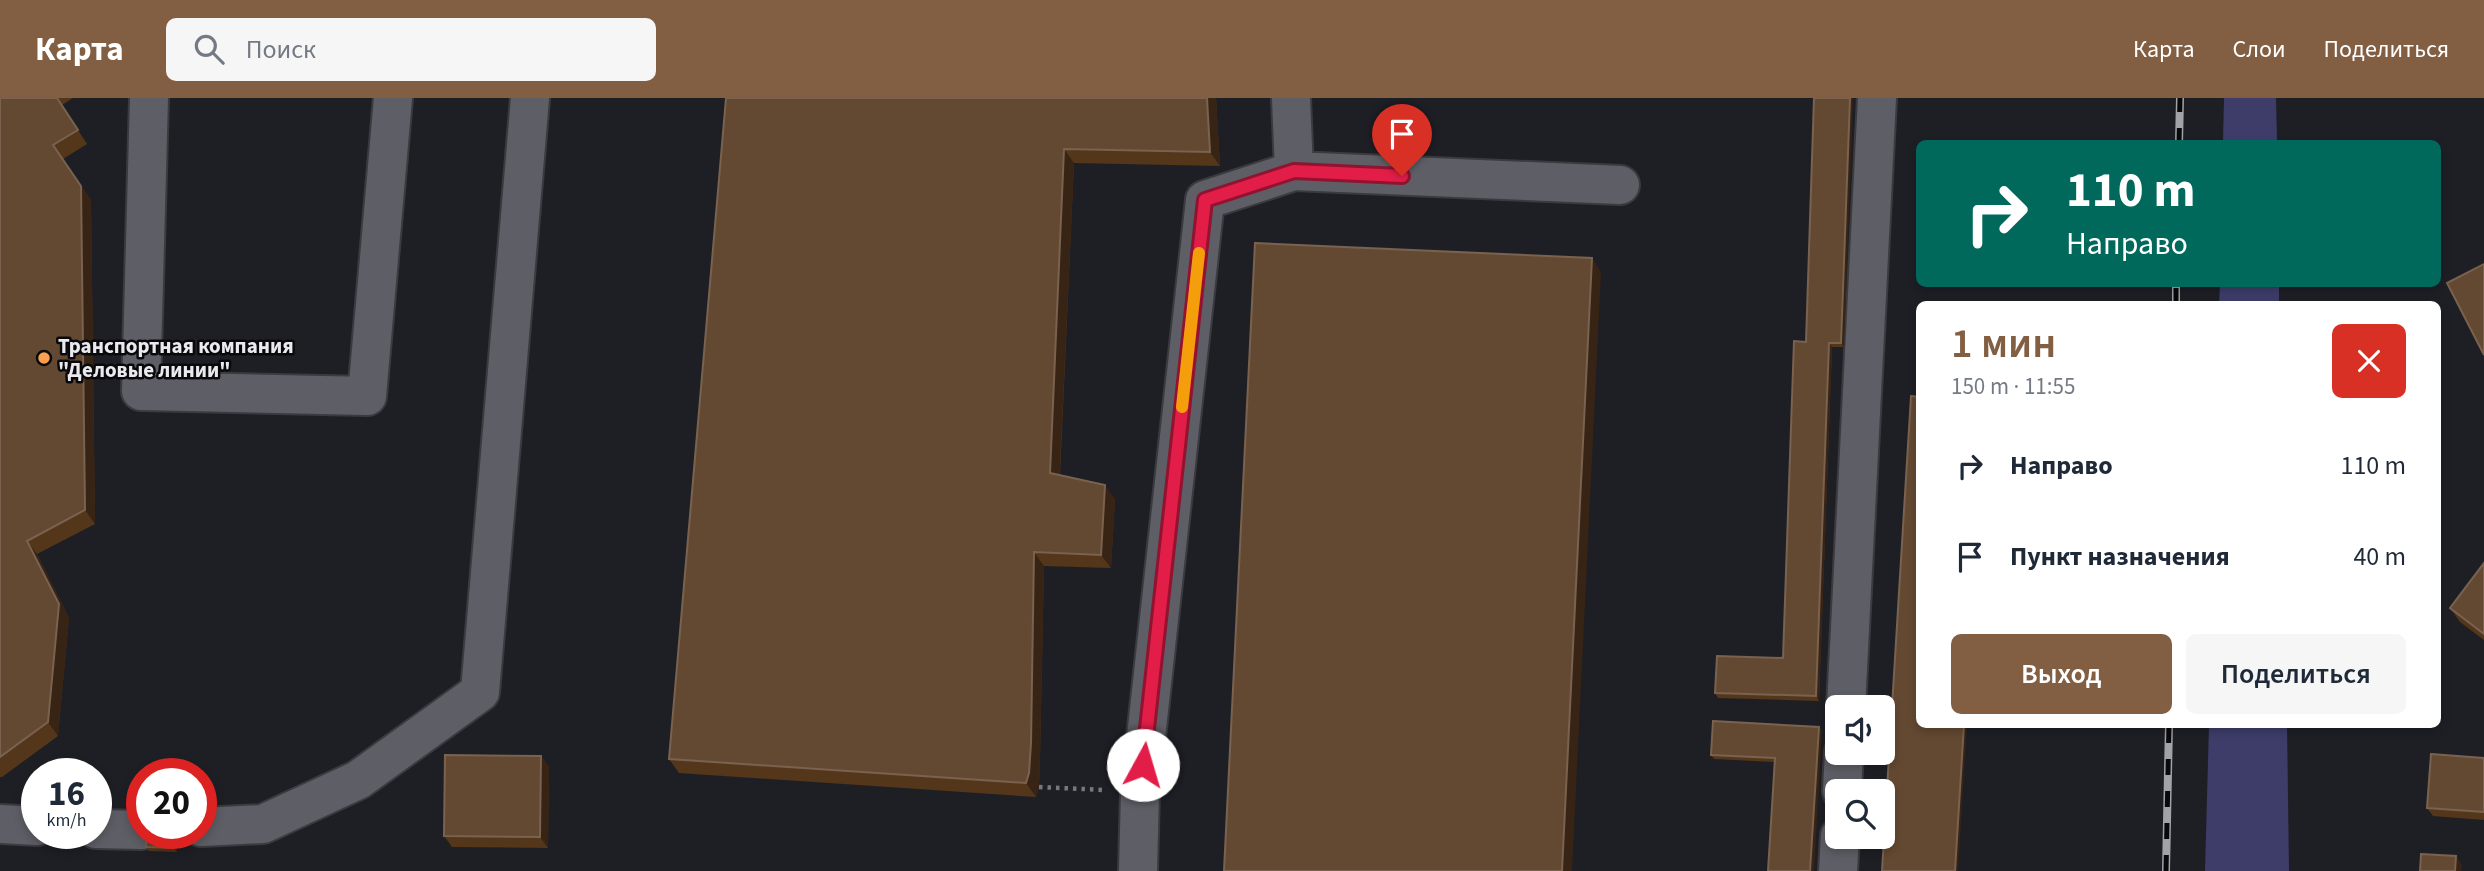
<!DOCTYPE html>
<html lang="ru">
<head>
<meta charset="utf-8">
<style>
  :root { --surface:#fff; --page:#f6f6f7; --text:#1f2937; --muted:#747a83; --accent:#825e42 }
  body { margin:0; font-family:"Source Sans 3",sans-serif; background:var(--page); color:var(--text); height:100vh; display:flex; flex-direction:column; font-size:26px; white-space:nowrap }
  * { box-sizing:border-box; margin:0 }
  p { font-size:23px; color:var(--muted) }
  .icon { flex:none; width:38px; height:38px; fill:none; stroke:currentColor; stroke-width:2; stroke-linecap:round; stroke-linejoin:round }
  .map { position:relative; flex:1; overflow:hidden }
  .sheet { position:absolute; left:1916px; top:203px; width:525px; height:427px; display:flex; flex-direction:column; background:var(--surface); border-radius:10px; box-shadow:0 4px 10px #0003 }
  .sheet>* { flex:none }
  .hud { position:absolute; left:1916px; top:42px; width:525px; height:147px; border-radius:10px; box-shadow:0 4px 10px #0003; background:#00695c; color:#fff; overflow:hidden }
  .controls { position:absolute; left:1825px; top:597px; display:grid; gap:14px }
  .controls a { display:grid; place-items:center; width:70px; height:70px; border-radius:10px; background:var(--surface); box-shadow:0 4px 10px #0003; font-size:35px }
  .speed { position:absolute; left:21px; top:660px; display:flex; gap:14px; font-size:35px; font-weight:700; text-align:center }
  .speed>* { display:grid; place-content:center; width:91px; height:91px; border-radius:50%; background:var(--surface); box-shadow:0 4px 10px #0003; line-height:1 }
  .speed small { font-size:18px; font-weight:400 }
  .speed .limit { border:10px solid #d22; background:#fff; color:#111 }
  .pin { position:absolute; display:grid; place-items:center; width:60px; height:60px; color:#fff; margin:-72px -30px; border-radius:50% 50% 50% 0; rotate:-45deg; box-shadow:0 0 7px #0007 }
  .pin .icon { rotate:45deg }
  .me { position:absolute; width:77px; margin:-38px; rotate:6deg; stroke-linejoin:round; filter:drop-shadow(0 0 5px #0008) }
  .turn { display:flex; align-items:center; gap:24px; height:147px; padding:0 35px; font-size:32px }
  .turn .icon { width:91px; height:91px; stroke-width:2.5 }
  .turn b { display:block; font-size:49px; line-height:60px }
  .round { display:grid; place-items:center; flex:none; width:74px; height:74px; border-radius:10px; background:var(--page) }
  .headline { display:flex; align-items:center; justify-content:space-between; height:119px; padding:0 35px }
  h1 { font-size:42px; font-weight:600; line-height:52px; color:var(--accent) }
  .button { display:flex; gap:14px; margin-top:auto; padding:14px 35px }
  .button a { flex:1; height:80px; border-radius:10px; background:var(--accent); color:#fff; font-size:28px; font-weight:600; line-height:80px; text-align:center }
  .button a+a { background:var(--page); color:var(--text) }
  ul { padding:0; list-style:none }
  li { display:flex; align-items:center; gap:21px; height:91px; padding:0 35px }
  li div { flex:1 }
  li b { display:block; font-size:26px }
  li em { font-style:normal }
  header { display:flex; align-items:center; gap:42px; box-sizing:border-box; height:98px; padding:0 35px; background:var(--accent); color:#fff }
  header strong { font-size:33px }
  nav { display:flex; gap:38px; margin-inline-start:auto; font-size:24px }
  .search { width:490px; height:63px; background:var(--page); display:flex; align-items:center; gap:18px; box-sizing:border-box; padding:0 24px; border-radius:10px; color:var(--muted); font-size:26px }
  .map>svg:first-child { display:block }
</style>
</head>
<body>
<header>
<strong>Карта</strong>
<div class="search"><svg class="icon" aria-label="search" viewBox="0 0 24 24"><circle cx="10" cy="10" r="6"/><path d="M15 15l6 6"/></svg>Поиск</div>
<nav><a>Карта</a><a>Слои</a><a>Поделиться</a></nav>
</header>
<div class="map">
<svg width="2484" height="773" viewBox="0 0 2484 773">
  <rect width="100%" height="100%" fill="#1e1f25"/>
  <path fill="#3e3d6a" d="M 2224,0 L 2276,0 L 2277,45 L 2223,45 Z
    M 2220,186 L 2279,186 L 2279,206 L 2219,206 Z
    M 2209,627 L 2287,627 L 2289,773 L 2205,773 Z"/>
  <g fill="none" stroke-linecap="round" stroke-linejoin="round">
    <defs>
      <path id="minor" d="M 149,0 L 141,293 L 367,298 L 393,0
        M 1291,0 L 1294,73
        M 1846,609 L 1877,0
        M 1842,693 L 1844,654
        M 0,726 L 37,728
        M 201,729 L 263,726 L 358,682 L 480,594 L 530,0
        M 96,731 L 142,732
        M 1138,773 L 1140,694 L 1205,102 L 1294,73 L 1620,87
        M 1838,773 L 1840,738"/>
    </defs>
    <use href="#minor" stroke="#3a3a3f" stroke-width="42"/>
    <path stroke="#77777d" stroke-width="4.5" stroke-dasharray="3.5 5" stroke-linecap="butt" d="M 1039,689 L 1104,692"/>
    <use href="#minor" stroke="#5e5e66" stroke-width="38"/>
    <defs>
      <path id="rail" d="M 2179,46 L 2180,0
        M 2176,206 L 2176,186
        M 2166,773 L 2169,626"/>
    </defs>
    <use href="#rail" stroke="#a2a3a8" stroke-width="8"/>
    <use href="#rail" stroke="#09090c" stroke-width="5" stroke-dasharray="16" stroke-linecap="butt"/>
  </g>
  <path fill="#54361b" d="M 0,0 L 73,0 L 62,7 L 87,46 L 63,61 L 91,102 L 95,426 L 37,456 L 69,520 L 58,638 L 2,679 L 0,679 Z
    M 726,0 L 1216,0 L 1220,68 L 1074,65 L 1060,377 L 1115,401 L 1111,470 L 1044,468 L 1040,659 L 1039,689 L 1036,699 L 679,675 L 669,661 Z
    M 1814,0 L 1844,249 L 1832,249 L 1819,603 L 1718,600 L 1715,595 L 1783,560 L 1806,244 Z
    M 2484,465 L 2484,542 L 2460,524 L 2450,510 Z
    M 1819,629 L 1822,633 L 1774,664 L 1714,661 L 1711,657 Z
    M 541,658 L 549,669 L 548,750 L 452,749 L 444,738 Z
    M 2484,660 L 2484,722 L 2433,718 L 2427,710 Z
    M 177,735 L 177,754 L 149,753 L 146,749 Z"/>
  <path fill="#382415" d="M 1207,0 L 1216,0 L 1220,68 L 1210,54 Z
    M 1850,0 L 1853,0 L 1844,249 L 1841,245 Z
    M 53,47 L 91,102 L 95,426 L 85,412 Z
    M 1064,51 L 1074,65 L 1059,389 L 1050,375 Z
    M 1592,160 L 1601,174 L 1572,773 L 1562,773 Z
    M 1829,245 L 1832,249 L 1819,603 L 1816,598 Z
    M 1105,387 L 1115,401 L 1111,470 L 1101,457 Z
    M 27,443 L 37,456 L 69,520 L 58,638 L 48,624 Z
    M 1034,454 L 1044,468 L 1040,659 L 1039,689 L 1036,699 L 1026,685 Z
    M 1964,626 L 1967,626 L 1958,773 L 1955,773 Z
    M 1819,629 L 1822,633 L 1814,773 L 1810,773 Z
    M 541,658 L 549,669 L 548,750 L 540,739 Z
    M 174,735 L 177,735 L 177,754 L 174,750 Z
    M 2456,758 L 2462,767 L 2461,773 L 2455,773 Z"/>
  <path fill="#644932" stroke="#79624f" stroke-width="2" d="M 0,0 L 57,0 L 78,32 L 53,47 L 81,88 L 85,412 L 27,443 L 59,506 L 48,624 L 0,659 Z
    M 726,0 L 1207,0 L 1210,54 L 1064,51 L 1050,375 L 1105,387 L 1101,457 L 1034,454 L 1031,645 L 1029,675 L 1026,685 L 669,661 Z
    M 1814,0 L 1850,0 L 1841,245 L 1829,245 L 1816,598 L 1715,595 L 1717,558 L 1783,560 L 1794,243 L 1806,244 Z
    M 1255,145 L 1592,160 L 1562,773 L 1224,773 Z
    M 2484,166 L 2484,257 L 2447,185 Z
    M 1911,298 L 1920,299 L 1920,626 L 1964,626 L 1955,773 L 1882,773 Z
    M 2484,465 L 2484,536 L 2450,510 Z
    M 1713,623 L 1819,629 L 1810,773 L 1768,773 L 1775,660 L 1711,657 Z
    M 2431,656 L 2484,660 L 2484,714 L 2427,710 Z
    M 445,657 L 541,658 L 540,739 L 444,738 Z
    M 147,735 L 174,735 L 174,750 L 146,749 Z
    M 2421,756 L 2456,758 L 2455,773 L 2420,773 Z"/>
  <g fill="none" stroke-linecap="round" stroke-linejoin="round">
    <defs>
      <path id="route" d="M 1143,667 L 1205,102 L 1294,73 L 1402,78"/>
    </defs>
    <use href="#route" stroke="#92132f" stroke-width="18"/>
    <use href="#route" stroke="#e11d48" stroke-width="12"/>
    <path stroke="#f59e0b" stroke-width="12" d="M 1182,309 L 1199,155"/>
  </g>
  <circle fill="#fa9f4f" stroke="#09090c" stroke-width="2.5" cx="44" cy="260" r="7"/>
  <g text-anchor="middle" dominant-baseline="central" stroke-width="5" stroke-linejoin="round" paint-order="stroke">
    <g font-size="21" font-weight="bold" fill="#e9e9ee" stroke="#09090c" text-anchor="start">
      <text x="58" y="248">Транспортная компания<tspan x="58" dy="24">"Деловые линии"</tspan></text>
    </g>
  </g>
</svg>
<div class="controls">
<a><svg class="icon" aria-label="sound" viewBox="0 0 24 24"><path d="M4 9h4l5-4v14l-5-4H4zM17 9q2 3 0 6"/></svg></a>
<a><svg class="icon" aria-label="search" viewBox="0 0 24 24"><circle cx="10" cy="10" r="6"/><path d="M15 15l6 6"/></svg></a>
</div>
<div class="speed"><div>16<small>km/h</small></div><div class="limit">20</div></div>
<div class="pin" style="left:1402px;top:78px;background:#d93025"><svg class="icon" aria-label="arrive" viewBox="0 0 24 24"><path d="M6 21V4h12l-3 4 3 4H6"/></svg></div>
<svg class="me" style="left:1143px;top:667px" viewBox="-20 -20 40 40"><circle r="19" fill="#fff"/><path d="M0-13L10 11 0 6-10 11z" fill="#e11d48"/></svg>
<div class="hud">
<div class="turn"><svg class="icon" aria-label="right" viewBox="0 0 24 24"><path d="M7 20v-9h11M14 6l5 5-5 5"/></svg><div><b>110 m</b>Направо</div></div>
</div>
<section class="sheet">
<div class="headline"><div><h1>1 мин</h1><p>150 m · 11:55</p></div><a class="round" style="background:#d93025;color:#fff"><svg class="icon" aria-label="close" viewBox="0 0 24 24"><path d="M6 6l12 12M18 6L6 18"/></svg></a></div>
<ul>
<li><svg class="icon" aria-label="right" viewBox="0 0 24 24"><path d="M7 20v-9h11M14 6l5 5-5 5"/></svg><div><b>Направо</b></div><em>110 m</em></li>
<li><svg class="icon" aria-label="arrive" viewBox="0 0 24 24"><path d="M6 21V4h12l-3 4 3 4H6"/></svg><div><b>Пункт назначения</b></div><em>40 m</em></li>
</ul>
<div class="button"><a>Выход</a><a>Поделиться</a></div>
</section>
</div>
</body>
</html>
